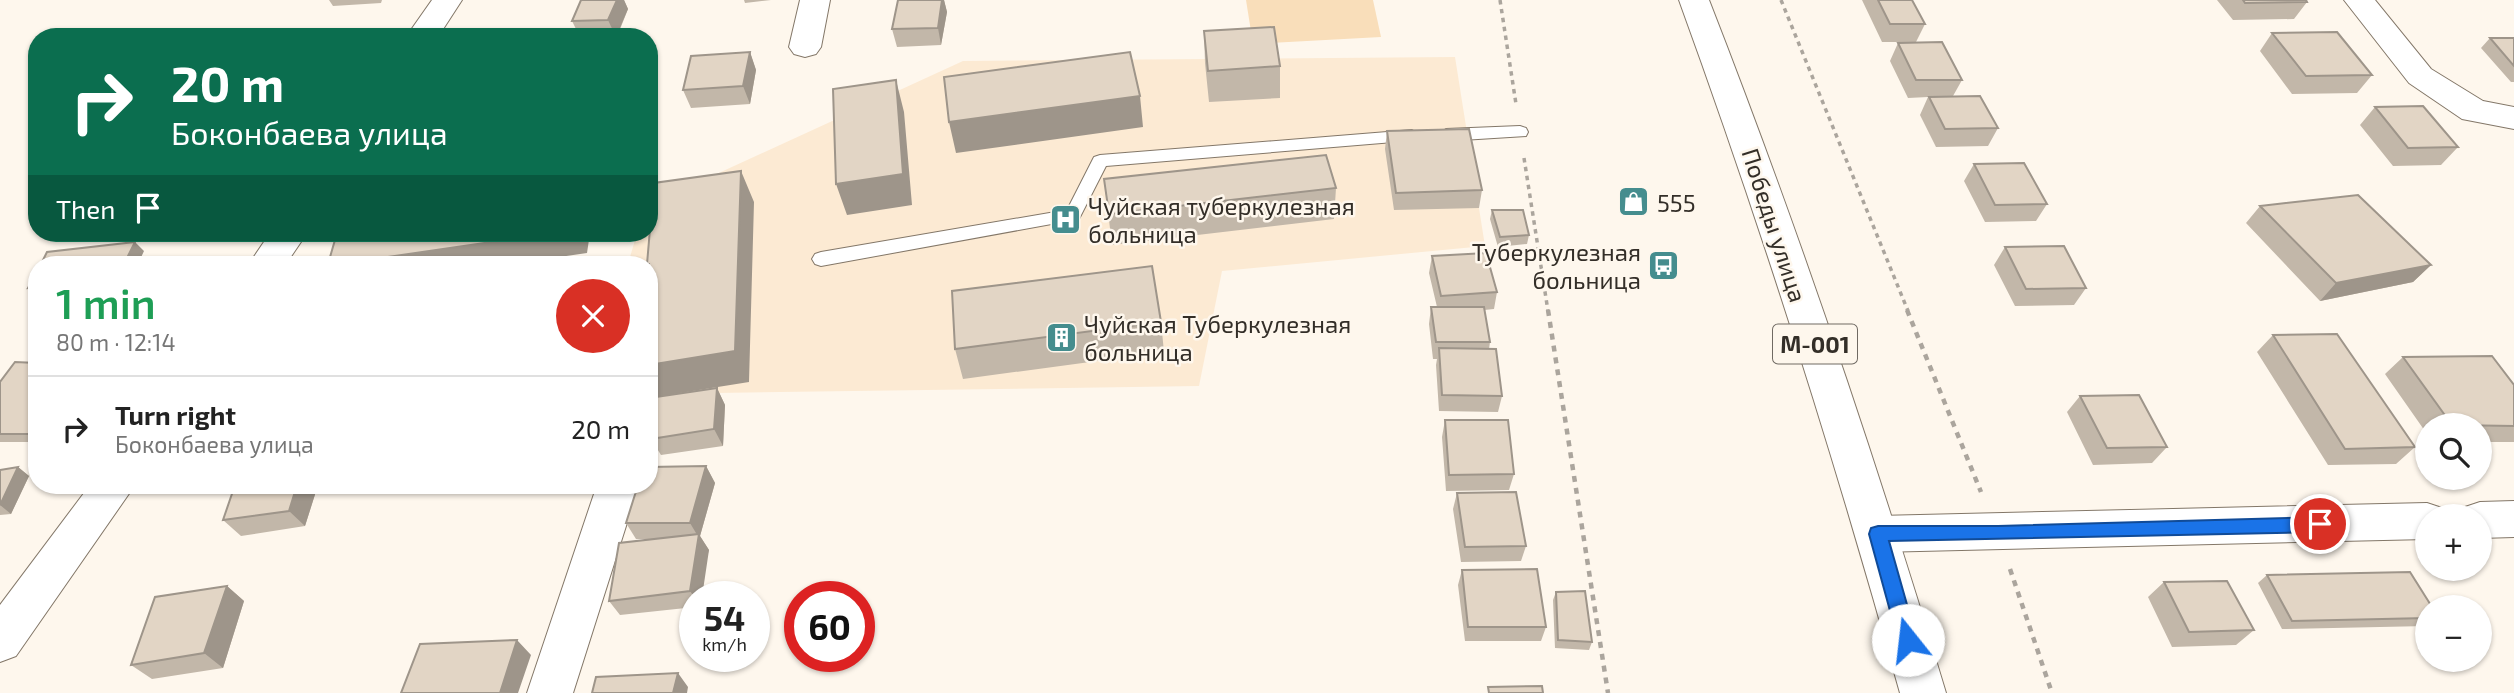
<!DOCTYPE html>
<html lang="en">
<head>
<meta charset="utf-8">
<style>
  :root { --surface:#fff; --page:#f2f2f2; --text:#222; --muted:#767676; --line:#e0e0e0 }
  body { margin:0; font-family:"Exo 2",sans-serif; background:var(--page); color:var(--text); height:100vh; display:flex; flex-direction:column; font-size:26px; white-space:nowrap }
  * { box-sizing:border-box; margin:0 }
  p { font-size:23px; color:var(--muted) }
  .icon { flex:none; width:38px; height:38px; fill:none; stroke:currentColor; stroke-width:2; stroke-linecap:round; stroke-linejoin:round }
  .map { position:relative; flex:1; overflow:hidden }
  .panel { position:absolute; left:28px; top:256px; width:630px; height:238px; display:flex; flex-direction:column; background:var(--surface); border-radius:28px; box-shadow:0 2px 5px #0004 }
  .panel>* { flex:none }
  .top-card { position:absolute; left:28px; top:28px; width:630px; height:214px; border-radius:28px; box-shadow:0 2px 5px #0004; background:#0b6e4f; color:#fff; overflow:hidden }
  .tools { position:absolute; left:2415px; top:413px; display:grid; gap:14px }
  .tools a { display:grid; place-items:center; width:77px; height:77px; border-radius:50%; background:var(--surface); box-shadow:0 2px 5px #0004; font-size:35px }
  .speed { position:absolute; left:679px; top:581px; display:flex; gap:14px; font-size:35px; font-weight:700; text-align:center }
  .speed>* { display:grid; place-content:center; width:91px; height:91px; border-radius:50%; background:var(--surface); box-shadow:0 2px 5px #0004; line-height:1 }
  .speed small { font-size:18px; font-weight:400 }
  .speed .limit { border:10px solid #d22; background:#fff; color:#111 }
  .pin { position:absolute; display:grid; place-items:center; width:60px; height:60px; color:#fff; margin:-30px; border:4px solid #fff; border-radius:50%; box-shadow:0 2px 7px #0007 }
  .me { position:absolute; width:77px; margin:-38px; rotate:344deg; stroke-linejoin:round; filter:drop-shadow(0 0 5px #0008) }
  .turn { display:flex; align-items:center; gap:24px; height:147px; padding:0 28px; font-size:32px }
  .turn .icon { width:91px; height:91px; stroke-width:2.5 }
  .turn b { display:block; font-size:49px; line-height:60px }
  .then { display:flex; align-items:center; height:66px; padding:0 28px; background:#0003; gap:14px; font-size:26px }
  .round { display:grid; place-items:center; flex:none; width:74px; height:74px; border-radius:37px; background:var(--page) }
  .head { display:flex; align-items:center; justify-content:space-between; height:119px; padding:0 28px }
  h1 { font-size:42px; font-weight:600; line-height:52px; color:#1e9e55 }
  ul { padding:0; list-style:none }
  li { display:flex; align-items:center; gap:21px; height:105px; padding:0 28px; border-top:2px solid var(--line) }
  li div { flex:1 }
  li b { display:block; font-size:26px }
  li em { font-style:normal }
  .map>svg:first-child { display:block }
</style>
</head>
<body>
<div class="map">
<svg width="2514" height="693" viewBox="0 0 2514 693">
  <rect width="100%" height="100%" fill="#fef7ed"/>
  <path fill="#fcead3" d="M 1455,57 L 1485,246 L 1222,271 L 1199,386 L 649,394 L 649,264 L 628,264 L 637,233 L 649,233 L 649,205 L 963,61 Z"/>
  <path fill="#f9deba" d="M 1246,0 L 1373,0 L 1381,37 L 1253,44 Z"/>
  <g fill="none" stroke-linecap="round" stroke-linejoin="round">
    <defs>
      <path id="lane" d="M 1520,126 L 1526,128 L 1528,132 L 1526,136 L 1446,141 L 1438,135 L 1446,129 Z
        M 1412,130 L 1420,136 L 1418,140 L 1106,166 L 1079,219 L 821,266 L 815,264 L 812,259 L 815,254 L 821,252 L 1067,210 L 1094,157 L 1100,155 Z"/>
      <path id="street" d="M 432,0 L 462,0 L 438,37 L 406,37 Z
        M 800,0 L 830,0 L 821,47 L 816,54 L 805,57 L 794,54 L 789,47 Z
        M 2344,0 L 2375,0 L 2431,69 L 2483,101 L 2514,107 L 2514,129 L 2462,119 L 2409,83 Z
        M 270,233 L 307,233 L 286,264 L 249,264 Z
        M 90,485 L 135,485 L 16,656 L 0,662 L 0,605 Z
        M 597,485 L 639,485 L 573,693 L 527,693 Z
        M 2514,501 L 2514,537 L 2480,538 L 2480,516 L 2461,516 L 2465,507 L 2480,502 Z
        M 2427,503 L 2442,508 L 2446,516 L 2427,516 L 2427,539 L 1878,552 L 1863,547 L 1857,534 L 1863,521 L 1878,516 Z"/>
      <path id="primary" d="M 1679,0 L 1709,0 C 1798,228 1876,459 1946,693 L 1900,693 C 1835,459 1762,228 1679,0 Z"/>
    </defs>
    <use href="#lane" stroke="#837768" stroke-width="2"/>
    <use href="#street" stroke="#837768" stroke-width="2"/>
    <use href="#primary" stroke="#837768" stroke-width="2"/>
    <path stroke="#aba59d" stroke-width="3.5" stroke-dasharray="4.5 4.5" stroke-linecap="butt" d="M 1500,0 L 1516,104
      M 1781,0 L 1908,311
      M 1524,158 L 1548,311"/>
    <path stroke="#aba59d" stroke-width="4.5" stroke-dasharray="6 6" stroke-linecap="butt" d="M 1548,310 L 1608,693
      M 1907,310 L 1981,492
      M 2010,569 L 2052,693"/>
    <use href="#lane" fill="#fff" fill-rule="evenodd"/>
    <use href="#street" fill="#fff" fill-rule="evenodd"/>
    <use href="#primary" fill="#fff" fill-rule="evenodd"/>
  </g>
  <path fill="#c2b7a9" d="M 329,0 L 382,0 L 381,3 L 333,6 Z
    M 581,0 L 624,0 L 628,9 L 617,37 L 580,37 L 572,21 Z
    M 744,0 L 771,0 L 745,3 Z
    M 898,0 L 944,0 L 947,12 L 941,45 L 897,47 L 892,29 Z
    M 1862,0 L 1912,0 L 1925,24 L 1916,42 L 1882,42 Z
    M 2217,0 L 2306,0 L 2307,2 L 2294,19 L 2233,20 Z
    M 1204,31 L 1280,66 L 1280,98 L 1209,102 L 1205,63 Z
    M 2272,33 L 2372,75 L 2357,93 L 2292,94 L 2260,51 Z
    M 2490,38 L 2514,38 L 2514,82 L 2511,82 L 2481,48 Z
    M 1898,43 L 1962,80 L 1953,96 L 1998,128 L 1988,146 L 1936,147 L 1920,115 L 1928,97 L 1908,98 L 1890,61 Z
    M 750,52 L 756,70 L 750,104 L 691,108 L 683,90 Z
    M 2375,107 L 2458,147 L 2441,165 L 2393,166 L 2360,125 Z
    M 1387,131 L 1482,190 L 1479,208 L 1394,210 L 1385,149 Z
    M 1974,164 L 2047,204 L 2036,221 L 1985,222 L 1964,181 Z
    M 1104,179 L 1336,188 L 1334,219 L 1112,245 Z
    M 2260,206 L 2431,265 L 2413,282 L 2320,301 L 2246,223 Z
    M 1492,210 L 1529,235 L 1527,244 L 1498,247 L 1490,219 Z
    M 2005,247 L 2086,288 L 2074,305 L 2015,306 L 1994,265 Z
    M 1432,256 L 1497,292 L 1494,309 L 1484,310 L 1490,342 L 1489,349 L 1502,396 L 1498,412 L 1439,411 L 1436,365 L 1437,359 L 1433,359 L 1429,324 L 1431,307 L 1437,307 L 1429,273 Z
    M 37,272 L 37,297 L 28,288 Z
    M 1161,322 L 1164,352 L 963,379 L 955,349 Z
    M 2273,335 L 2415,447 L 2396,464 L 2328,465 L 2257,352 Z
    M 2403,357 L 2514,385 L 2514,442 L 2480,442 L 2480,425 L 2427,425 L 2427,434 L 2385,374 Z
    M 37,363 L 37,442 L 0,442 L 0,382 Z
    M 717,388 L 725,405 L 723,446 L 661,455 L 651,439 Z
    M 2080,396 L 2167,447 L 2152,463 L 2093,465 L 2067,412 Z
    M 1445,420 L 1514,474 L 1509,490 L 1446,491 L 1442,437 Z
    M 706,466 L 715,483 L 700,536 L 709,550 L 695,597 L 695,607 L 620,615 L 609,601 L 656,539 L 636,539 L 626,523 Z
    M 18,467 L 29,476 L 11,514 L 0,515 L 0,470 Z
    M 318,485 L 305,526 L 241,536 L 223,520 Z
    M 1457,493 L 1526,546 L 1521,561 L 1461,562 L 1453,509 Z
    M 1462,570 L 1546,627 L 1541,641 L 1465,641 L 1458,585 Z
    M 2267,575 L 2427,607 L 2427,626 L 2282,629 L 2258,583 Z
    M 2164,582 L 2254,630 L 2236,645 L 2172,647 L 2148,597 Z
    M 227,586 L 244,601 L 223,668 L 152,679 L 131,665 Z
    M 1556,592 L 1592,642 L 1589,650 L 1555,648 L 1553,600 Z"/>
  <path fill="#9e958a" d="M 617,0 L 624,0 L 628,9 L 616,37 L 608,20 Z
    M 942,0 L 944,0 L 947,12 L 941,45 L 938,28 Z
    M 750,52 L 756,70 L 750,104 L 743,86 Z
    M 896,80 L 904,112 L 912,205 L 847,215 L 836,184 Z
    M 1140,96 L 1143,127 L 956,153 L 949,122 Z
    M 741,171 L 754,202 L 749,382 L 655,397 L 649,387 L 649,365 Z
    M 552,233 L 590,233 L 587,253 L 511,264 L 340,264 Z
    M 135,242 L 144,251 L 138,264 L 124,264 Z
    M 2431,265 L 2413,282 L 2320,301 L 2336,283 Z
    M 717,388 L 725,405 L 723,446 L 714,429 Z
    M 37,428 L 37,437 L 33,434 Z
    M 706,466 L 715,483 L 700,536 L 709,550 L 702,597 L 695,597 L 695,598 L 690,591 L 699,538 L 690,523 Z
    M 18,467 L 29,476 L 11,514 L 0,505 Z
    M 297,485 L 318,485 L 305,526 L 289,511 Z
    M 227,586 L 244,601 L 223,668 L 204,653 Z
    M 517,640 L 531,655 L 518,693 L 500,693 Z
    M 678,673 L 688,687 L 687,693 L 673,693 Z"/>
  <path fill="#e2d5c5" stroke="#9e958a" stroke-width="2" d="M 581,0 L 617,0 L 608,20 L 572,21 Z
    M 898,0 L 942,0 L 938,28 L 892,29 Z
    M 1878,0 L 1912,0 L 1925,24 L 1890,24 Z
    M 2243,0 L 2306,0 L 2307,2 L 2245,3 Z
    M 1274,27 L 1280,66 L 1208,71 L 1204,31 Z
    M 2337,32 L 2372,75 L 2306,76 L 2272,33 Z
    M 2490,38 L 2514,38 L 2514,66 Z
    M 1942,42 L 1962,80 L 1916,80 L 1898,43 Z
    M 750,52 L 743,86 L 683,90 L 691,56 Z
    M 1130,52 L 1140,96 L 949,122 L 944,77 Z
    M 896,80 L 903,174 L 836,184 L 833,89 Z
    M 1980,96 L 1998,128 L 1945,129 L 1929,97 Z
    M 2423,106 L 2458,147 L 2408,148 L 2375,107 Z
    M 1469,129 L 1482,190 L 1396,193 L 1387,131 Z
    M 1326,155 L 1336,188 L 1109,214 L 1104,179 Z
    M 2024,163 L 2047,204 L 1995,205 L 1974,164 Z
    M 741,171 L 735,351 L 649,365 L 649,264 L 647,264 L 654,183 Z
    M 2358,195 L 2431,265 L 2336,283 L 2260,206 Z
    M 1492,210 L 1523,210 L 1529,235 L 1500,237 Z
    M 337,233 L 552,233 L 340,264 L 328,264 Z
    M 135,242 L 124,264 L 41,264 L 47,252 Z
    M 2064,246 L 2086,288 L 2026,289 L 2005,247 Z
    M 1486,253 L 1497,292 L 1441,296 L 1432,256 Z
    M 1152,266 L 1161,322 L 955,349 L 952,291 Z
    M 37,272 L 37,287 L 28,288 Z
    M 1431,307 L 1484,307 L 1490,342 L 1436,342 Z
    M 2337,334 L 2415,447 L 2345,449 L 2273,335 Z
    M 1439,348 L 1496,349 L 1502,396 L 1442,395 Z
    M 2492,356 L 2514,385 L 2514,426 L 2452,425 L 2403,357 Z
    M 15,362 L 37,363 L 37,428 L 33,434 L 0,434 L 0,382 Z
    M 717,388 L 714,429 L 651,439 L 656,397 Z
    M 2139,395 L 2167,447 L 2107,448 L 2080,396 Z
    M 1445,420 L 1508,420 L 1514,474 L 1449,475 Z
    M 706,466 L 690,523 L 626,523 L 638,485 L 649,485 L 649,467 Z
    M 18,467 L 0,505 L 0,470 Z
    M 235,485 L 297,485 L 289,511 L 223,520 Z
    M 1516,492 L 1526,546 L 1465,547 L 1457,493 Z
    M 699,534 L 690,591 L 609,601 L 619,543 Z
    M 1537,569 L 1546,627 L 1468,627 L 1462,570 Z
    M 2410,572 L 2432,607 L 2427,607 L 2427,618 L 2292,621 L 2267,575 Z
    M 2227,581 L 2254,630 L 2189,632 L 2164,582 Z
    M 227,586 L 204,653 L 131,665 L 155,597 Z
    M 1585,591 L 1592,642 L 1558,640 L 1556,592 Z
    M 517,640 L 500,693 L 401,693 L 420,644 Z
    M 678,673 L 673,693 L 592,693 L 596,677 Z
    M 1542,686 L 1543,693 L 1489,693 L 1488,687 Z"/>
  <path fill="#1a73e8" stroke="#114b97" stroke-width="2" d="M 2320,517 L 2326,519 L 2329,524 L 2326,530 L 2320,532 L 1889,541 L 1917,640 L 1914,646 L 1908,648 L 1901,646 L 1898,640 L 1869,534 L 1871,528 L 1878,526 L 1998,526 Z"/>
  <defs>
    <symbol id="shop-square" viewBox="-11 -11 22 22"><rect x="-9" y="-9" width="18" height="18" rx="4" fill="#458d8e" stroke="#fef7ed"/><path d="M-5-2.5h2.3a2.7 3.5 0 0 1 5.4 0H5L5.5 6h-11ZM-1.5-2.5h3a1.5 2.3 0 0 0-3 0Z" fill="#fff"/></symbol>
    <symbol id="hospital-square" viewBox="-11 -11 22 22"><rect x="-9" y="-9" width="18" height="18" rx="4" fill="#458d8e" stroke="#fef7ed"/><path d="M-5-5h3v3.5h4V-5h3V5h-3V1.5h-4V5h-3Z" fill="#fff"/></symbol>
    <symbol id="bus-square" viewBox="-11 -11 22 22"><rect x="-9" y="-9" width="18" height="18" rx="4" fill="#458d8e" stroke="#fef7ed"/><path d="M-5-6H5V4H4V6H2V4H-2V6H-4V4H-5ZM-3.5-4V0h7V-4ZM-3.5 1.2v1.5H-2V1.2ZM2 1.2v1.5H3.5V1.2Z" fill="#fff"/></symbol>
    <symbol id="building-square" viewBox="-11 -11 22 22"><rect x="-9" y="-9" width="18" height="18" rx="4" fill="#458d8e" stroke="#fef7ed"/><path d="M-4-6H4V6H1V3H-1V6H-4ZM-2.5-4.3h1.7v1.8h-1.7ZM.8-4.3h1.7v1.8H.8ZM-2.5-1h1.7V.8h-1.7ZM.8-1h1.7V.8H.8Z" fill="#fff"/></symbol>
  </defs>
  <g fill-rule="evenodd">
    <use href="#shop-square" x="1616" y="184" width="35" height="35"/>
    <use href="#hospital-square" x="1048" y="202" width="35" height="35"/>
    <use href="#bus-square" x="1646" y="248" width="35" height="35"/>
    <use href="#building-square" x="1044" y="320" width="35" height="35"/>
  </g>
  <g text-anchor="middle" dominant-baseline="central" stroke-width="5" stroke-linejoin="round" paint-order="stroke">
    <rect fill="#fef7ed" stroke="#706a63" stroke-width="2" x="1773" y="324.5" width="84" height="39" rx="5"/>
    <g font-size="23" font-weight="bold" fill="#332e28">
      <text x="1815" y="344">М-001</text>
    </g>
    <g font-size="24" fill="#332e28" stroke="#fef7ed" text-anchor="start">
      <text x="1657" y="202">555</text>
      <text x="1088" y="205">Чуйская туберкулезная<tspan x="1088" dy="28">больница</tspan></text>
      <text x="1641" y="251" text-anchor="end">Туберкулезная<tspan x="1641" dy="28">больница</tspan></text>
      <text x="1084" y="323">Чуйская Туберкулезная<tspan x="1084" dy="28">больница</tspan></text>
    </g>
    <g font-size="24" fill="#332e28" stroke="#fef7ed">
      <text transform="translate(1775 225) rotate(72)">Победы улица</text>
    </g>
  </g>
</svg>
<div class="tools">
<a><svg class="icon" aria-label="search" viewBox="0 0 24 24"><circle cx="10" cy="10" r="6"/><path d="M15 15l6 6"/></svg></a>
<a>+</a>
<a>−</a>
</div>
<div class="speed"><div>54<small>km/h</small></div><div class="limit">60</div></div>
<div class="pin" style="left:2320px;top:524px;background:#d93025"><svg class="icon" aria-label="arrive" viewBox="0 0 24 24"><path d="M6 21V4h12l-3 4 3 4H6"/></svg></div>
<svg class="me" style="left:1908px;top:640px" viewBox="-20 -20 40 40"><circle r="19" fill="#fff"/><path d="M0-13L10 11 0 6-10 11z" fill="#1a73e8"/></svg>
<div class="top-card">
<div class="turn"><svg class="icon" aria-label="right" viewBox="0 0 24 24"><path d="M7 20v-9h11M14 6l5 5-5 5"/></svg><div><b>20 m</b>Боконбаева улица</div></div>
<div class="then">Then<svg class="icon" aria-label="arrive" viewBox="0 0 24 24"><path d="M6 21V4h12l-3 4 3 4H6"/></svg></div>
</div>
<section class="panel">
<div class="head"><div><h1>1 min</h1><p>80 m · 12:14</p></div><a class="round" style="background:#d93025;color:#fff"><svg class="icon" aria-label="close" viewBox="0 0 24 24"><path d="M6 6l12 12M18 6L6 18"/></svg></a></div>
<ul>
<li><svg class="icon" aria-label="right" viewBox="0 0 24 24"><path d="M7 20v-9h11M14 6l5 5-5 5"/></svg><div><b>Turn right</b><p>Боконбаева улица</p></div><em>20 m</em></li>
</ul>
</section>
</div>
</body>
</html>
